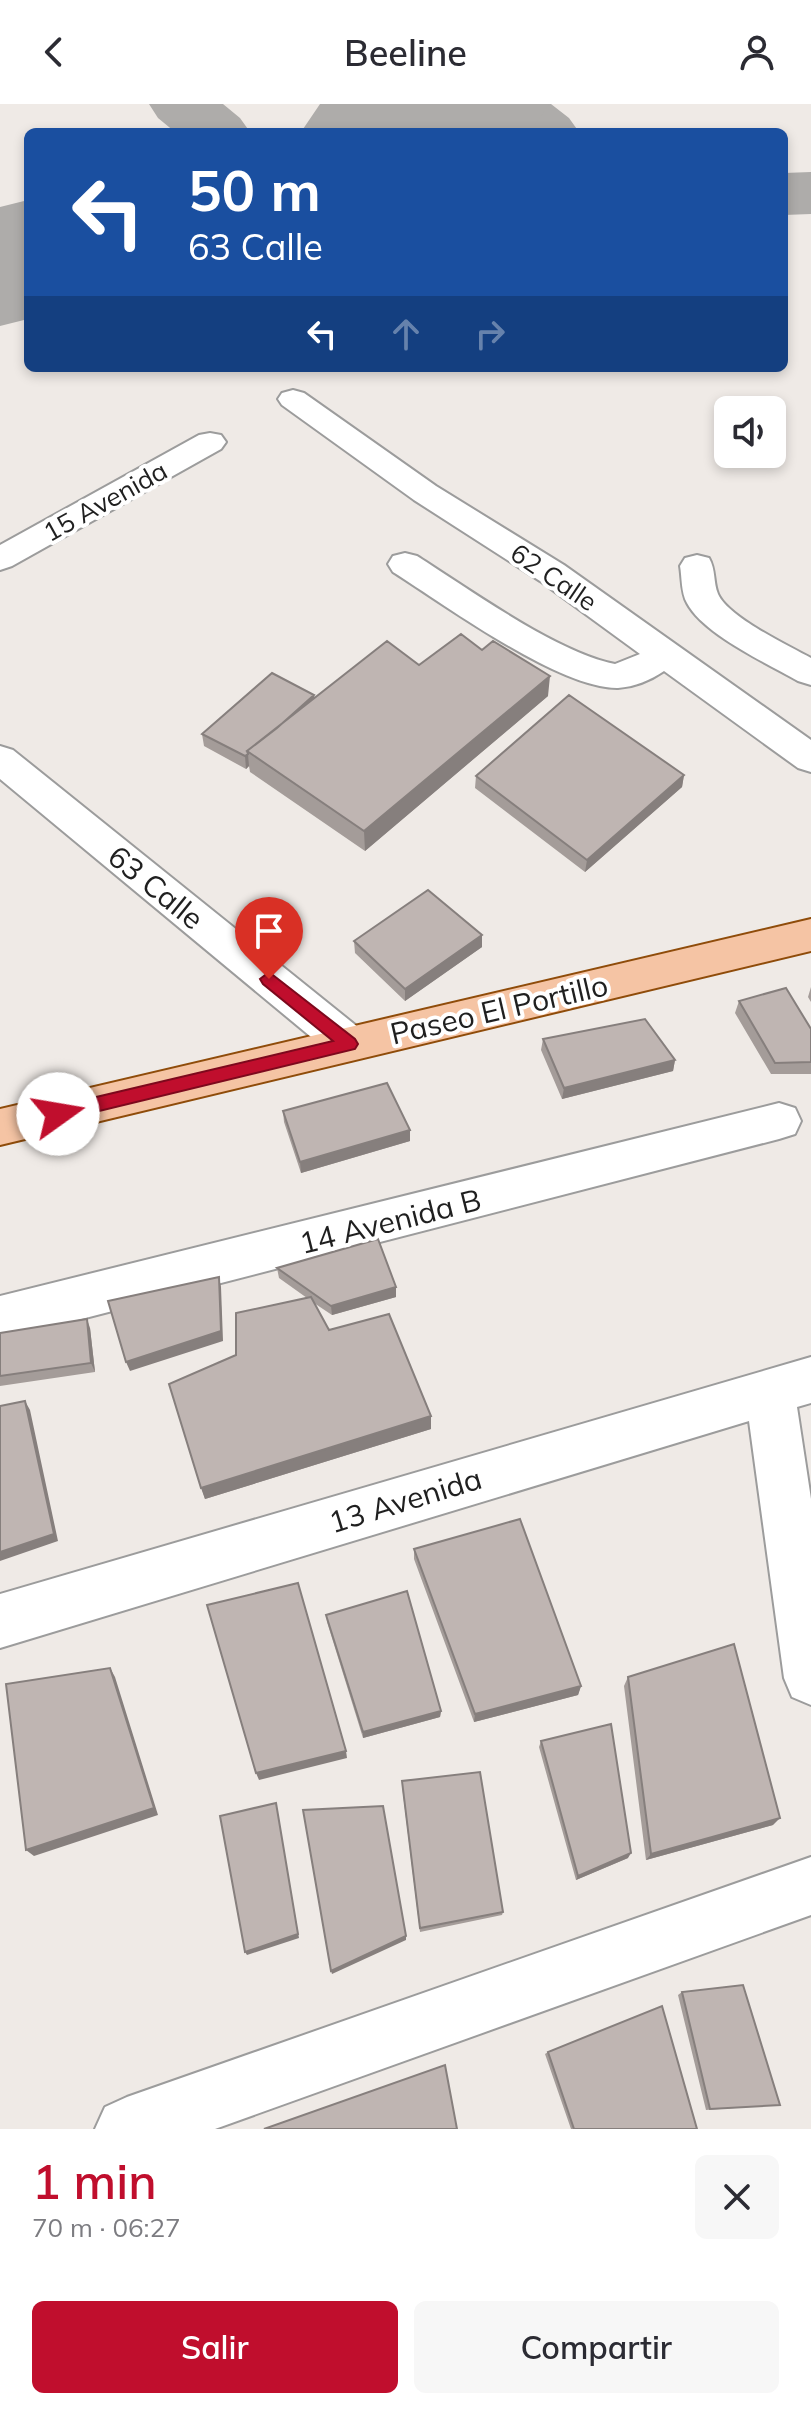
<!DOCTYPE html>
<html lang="es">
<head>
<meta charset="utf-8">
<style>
  :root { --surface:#fff; --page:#f7f7f7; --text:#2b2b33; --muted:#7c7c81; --accent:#c00e2d }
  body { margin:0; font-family:Mulish,sans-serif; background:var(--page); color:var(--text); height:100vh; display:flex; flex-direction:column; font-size:30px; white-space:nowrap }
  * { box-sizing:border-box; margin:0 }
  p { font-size:26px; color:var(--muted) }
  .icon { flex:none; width:44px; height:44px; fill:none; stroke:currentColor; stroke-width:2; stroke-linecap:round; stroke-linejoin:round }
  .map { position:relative; height:2025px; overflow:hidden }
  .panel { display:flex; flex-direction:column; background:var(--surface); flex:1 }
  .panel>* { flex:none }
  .hud { position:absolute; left:24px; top:24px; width:764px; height:244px; border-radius:12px; box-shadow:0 4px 12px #0003; background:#1a4fa0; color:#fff; overflow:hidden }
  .buttons { position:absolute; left:714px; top:292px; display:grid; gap:16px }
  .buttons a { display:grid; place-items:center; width:72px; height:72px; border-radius:12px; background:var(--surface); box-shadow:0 4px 12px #0003; font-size:40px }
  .pin { position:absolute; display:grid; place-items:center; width:68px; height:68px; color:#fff; margin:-82px -34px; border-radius:50% 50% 50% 0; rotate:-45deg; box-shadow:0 0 8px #0007 }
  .pin .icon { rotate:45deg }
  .me { position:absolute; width:88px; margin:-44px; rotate:77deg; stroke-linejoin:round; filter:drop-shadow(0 0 6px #0008) }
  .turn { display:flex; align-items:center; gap:28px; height:168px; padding:0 32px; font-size:36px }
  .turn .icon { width:104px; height:104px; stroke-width:2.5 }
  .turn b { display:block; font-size:56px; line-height:68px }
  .lanes { display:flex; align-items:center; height:76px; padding:0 32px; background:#0003; justify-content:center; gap:40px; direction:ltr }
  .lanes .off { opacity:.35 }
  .round { display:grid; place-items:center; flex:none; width:84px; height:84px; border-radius:12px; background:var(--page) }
  .summary { display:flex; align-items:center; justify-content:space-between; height:136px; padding:0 32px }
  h1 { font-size:48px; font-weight:600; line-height:60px; color:var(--accent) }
  .cta { display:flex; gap:16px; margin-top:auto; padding:16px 32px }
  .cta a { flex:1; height:92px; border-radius:12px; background:var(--accent); color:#fff; font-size:32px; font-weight:600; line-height:92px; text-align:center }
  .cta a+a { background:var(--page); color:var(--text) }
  header { display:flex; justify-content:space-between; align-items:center; height:104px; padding:0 32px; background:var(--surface); font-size:36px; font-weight:600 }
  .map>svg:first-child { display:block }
</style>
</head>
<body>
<header><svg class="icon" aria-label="back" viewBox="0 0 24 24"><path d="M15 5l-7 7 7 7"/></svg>Beeline<svg class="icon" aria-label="person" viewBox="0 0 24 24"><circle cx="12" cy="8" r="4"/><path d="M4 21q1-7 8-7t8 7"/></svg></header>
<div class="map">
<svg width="811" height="2025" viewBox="0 0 811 2025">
  <rect width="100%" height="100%" fill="#efeae6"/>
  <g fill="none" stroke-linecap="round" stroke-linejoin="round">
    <path fill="#aeacaa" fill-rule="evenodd" d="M 149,0 L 223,0 L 240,14 L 250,28 L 175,28 L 158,14 Z
      M 475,0 L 551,0 L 569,14 L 579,28 L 502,28 L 484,14 Z
      M 811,68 L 811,110 L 784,111 L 784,69 Z
      M 28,151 L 28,215 L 0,222 L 0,159 Z"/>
    <path fill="#aeacaa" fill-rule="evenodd" d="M 320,0 L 549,0 L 530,28 L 301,28 Z
      M 28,96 L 28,211 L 0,218 L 0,103 Z"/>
    <defs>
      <path id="minor" d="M 293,286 L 304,289 L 436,382 L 564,461 L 811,636 L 811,668 L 798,664 L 664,567 C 651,576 634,583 618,584 C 559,585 444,500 393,468 L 388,460 L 393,452 L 405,449 L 417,452 C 469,485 556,548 615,560 L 640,550 L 540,477 L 414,396 L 282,301 L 278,295 L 282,289 Z
        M 210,329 L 221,331 L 226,338 L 221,345 L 12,462 L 0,466 L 0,441 L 199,331 Z
        M 697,451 L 709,454 C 716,466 713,478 718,490 C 728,513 789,542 811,554 L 811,581 L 798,577 C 768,560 703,530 687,499 C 681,489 682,473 680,462 L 685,454 Z
        M 0,642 L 13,646 L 364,928 L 370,940 L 364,952 L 349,957 L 334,952 L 0,675 Z
        M 779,999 L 795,1004 L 801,1017 L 795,1030 L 779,1035 L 0,1236 L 0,1192 Z
        M 811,1253 L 811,1299 L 797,1303 L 811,1395 L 811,1601 L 792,1593 L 784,1574 L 749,1317 L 0,1544 L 0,1490 Z
        M 811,1753 L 811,1811 L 215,2025 L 95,2025 L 105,2003 L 127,1993 Z"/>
      <path id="major" d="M 811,815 L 811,847 L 0,1041 L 0,1005 Z"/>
    </defs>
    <use href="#minor" stroke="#9c9c9c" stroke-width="4"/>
    <use href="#major" stroke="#8f4c0a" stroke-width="4"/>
    <use href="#minor" fill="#fff" fill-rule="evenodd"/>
    <use href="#major" fill="#f5c4a4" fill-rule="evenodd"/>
  </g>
  <path fill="#a49c99" d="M 419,561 L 548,592 L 365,747 L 250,668 L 249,662 L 246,665 L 204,642 L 202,630 L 314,591 L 315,594 Z
    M 684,671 L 682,683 L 585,768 L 475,684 L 476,672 Z
    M 482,831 L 482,843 L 405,897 L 355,849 L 354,837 Z
    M 811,883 L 811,898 L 808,893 Z
    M 739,897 L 811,925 L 811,970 L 771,970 L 735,909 Z
    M 543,935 L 675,956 L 673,967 L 562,995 L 541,946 Z
    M 283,1007 L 410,1037 L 301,1069 L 284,1018 Z
    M 277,1164 L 396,1183 L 396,1193 L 332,1211 L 314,1199 L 329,1226 L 431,1312 L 431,1325 L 205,1395 L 169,1280 L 236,1251 L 307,1194 L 279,1174 Z
    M 90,1224 L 95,1268 L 0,1282 L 0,1229 Z
    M 414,1445 L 581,1582 L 578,1591 L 474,1618 L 414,1455 Z
    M 326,1511 L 441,1607 L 440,1613 L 363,1634 L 327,1518 Z
    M 628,1573 L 773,1721 L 646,1756 L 624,1582 Z
    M 541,1637 L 628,1754 L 576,1776 L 539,1643 Z
    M 402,1682 L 503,1808 L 502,1811 L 420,1828 Z
    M 682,1888 L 780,2001 L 706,2006 L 678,1891 Z
    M 548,1948 L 697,2025 L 571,2025 L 545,1950 Z"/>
  <path fill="#867f7d" d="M 550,572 L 548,592 L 365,747 L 364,727 Z
    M 314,591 L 315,603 L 249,649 Z
    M 248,650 L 249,662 L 246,665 L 245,652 Z
    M 684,671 L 682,683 L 585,768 L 587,756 Z
    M 482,831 L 482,843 L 405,897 L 405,885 Z
    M 675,956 L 673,967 L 562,995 L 564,984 Z
    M 410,1026 L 410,1037 L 301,1069 L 300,1058 Z
    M 219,1173 L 221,1183 L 223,1237 L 130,1267 L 126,1258 Z
    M 396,1183 L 396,1193 L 332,1211 L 331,1202 Z
    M 87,1215 L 90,1224 L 95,1268 L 91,1259 Z
    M 25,1297 L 30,1306 L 58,1437 L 0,1457 L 0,1448 Z
    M 431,1312 L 431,1325 L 205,1395 L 201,1384 Z
    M 110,1564 L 115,1573 L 158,1711 L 34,1752 L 26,1746 Z
    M 581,1582 L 578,1591 L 474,1618 L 475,1610 Z
    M 441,1607 L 440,1613 L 363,1634 L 363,1628 Z
    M 346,1647 L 347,1654 L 259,1676 L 256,1669 Z
    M 276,1699 L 299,1834 L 247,1851 L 245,1848 Z
    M 780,1714 L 773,1721 L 646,1756 L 651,1750 Z
    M 631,1749 L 628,1754 L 576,1776 L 578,1772 Z
    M 406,1832 L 406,1836 L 332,1870 L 331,1867 Z"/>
  <path fill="#bfb5b2" stroke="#867f7d" stroke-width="2" d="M 461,530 L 482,546 L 493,537 L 550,572 L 364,727 L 247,647 L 387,537 L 419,561 Z
    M 272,569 L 314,591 L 277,624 L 247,647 L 248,650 L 245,652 L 202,630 Z
    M 569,591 L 684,671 L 587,756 L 476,672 Z
    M 428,786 L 482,831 L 405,885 L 354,837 Z
    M 786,884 L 811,925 L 811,958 L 775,959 L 739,897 Z
    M 645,915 L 675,956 L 564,984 L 543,935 Z
    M 387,979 L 410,1026 L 300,1058 L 283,1007 Z
    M 378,1135 L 396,1183 L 331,1202 L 277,1164 Z
    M 219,1173 L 221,1227 L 126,1258 L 108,1197 Z
    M 311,1193 L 329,1226 L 389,1210 L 431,1312 L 201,1384 L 169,1280 L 236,1251 L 236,1209 Z
    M 87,1215 L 91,1259 L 0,1272 L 0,1229 Z
    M 25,1297 L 54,1430 L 0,1448 L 0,1302 Z
    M 520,1415 L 581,1582 L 475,1610 L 414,1445 Z
    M 298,1479 L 346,1647 L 256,1669 L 207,1501 Z
    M 407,1487 L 441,1607 L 363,1628 L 326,1511 Z
    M 734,1540 L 780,1714 L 651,1750 L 628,1573 Z
    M 110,1564 L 154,1704 L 26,1746 L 6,1580 Z
    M 611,1620 L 631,1749 L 578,1772 L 541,1637 Z
    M 480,1668 L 503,1808 L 420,1824 L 402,1677 Z
    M 276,1699 L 298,1830 L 245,1848 L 220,1712 Z
    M 383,1702 L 406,1832 L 331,1867 L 303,1706 Z
    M 743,1881 L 780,2001 L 710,2005 L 682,1888 Z
    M 662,1902 L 697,2025 L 574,2025 L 548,1948 Z
    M 445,1961 L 457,2025 L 264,2025 Z"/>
  <path fill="#c00e2d" stroke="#7d091d" stroke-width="2" d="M 269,868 L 355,935 L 358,940 L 355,945 L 58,1017 L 52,1015 L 49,1010 L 52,1004 L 58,1002 L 333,937 L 263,880 L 260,875 Z"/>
  <g text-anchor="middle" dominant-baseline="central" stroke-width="8" stroke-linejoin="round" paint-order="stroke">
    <g font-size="26" fill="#1f1f1f" stroke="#fff">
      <text transform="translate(105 397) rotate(-29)">15 Avenida</text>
      <text transform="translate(554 473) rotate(34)">62 Calle</text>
    </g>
    <g font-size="30" fill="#1f1f1f" stroke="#fff">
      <text transform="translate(156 783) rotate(39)">63 Calle</text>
      <text transform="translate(499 905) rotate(-13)">Paseo El Portillo</text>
      <text transform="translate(390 1117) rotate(-14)">14 Avenida B</text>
      <text transform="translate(405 1396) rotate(-17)">13 Avenida</text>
    </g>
  </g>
</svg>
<div class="buttons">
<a><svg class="icon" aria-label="sound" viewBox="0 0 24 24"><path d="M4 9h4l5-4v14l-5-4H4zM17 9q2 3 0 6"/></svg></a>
</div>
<div class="pin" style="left:269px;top:875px;background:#d93025"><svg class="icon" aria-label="arrive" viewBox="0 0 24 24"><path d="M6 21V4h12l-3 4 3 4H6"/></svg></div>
<svg class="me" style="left:58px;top:1010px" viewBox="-20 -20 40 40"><circle r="19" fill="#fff"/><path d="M0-13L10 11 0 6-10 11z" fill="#c00e2d"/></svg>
<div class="hud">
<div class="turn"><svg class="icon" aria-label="left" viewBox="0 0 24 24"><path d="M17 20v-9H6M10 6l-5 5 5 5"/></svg><div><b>50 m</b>63 Calle</div></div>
<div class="lanes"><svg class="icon" aria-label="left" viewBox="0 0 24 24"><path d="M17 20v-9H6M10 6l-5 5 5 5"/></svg><svg class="icon off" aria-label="ahead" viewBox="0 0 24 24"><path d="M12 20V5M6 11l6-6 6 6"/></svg><svg class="icon off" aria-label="right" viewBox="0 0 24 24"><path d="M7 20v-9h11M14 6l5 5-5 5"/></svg></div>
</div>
</div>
<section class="panel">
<div class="summary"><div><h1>1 min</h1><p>70 m · 06:27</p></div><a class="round"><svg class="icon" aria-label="close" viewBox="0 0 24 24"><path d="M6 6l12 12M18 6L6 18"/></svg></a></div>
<div class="cta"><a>Salir</a><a>Compartir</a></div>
</section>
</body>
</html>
